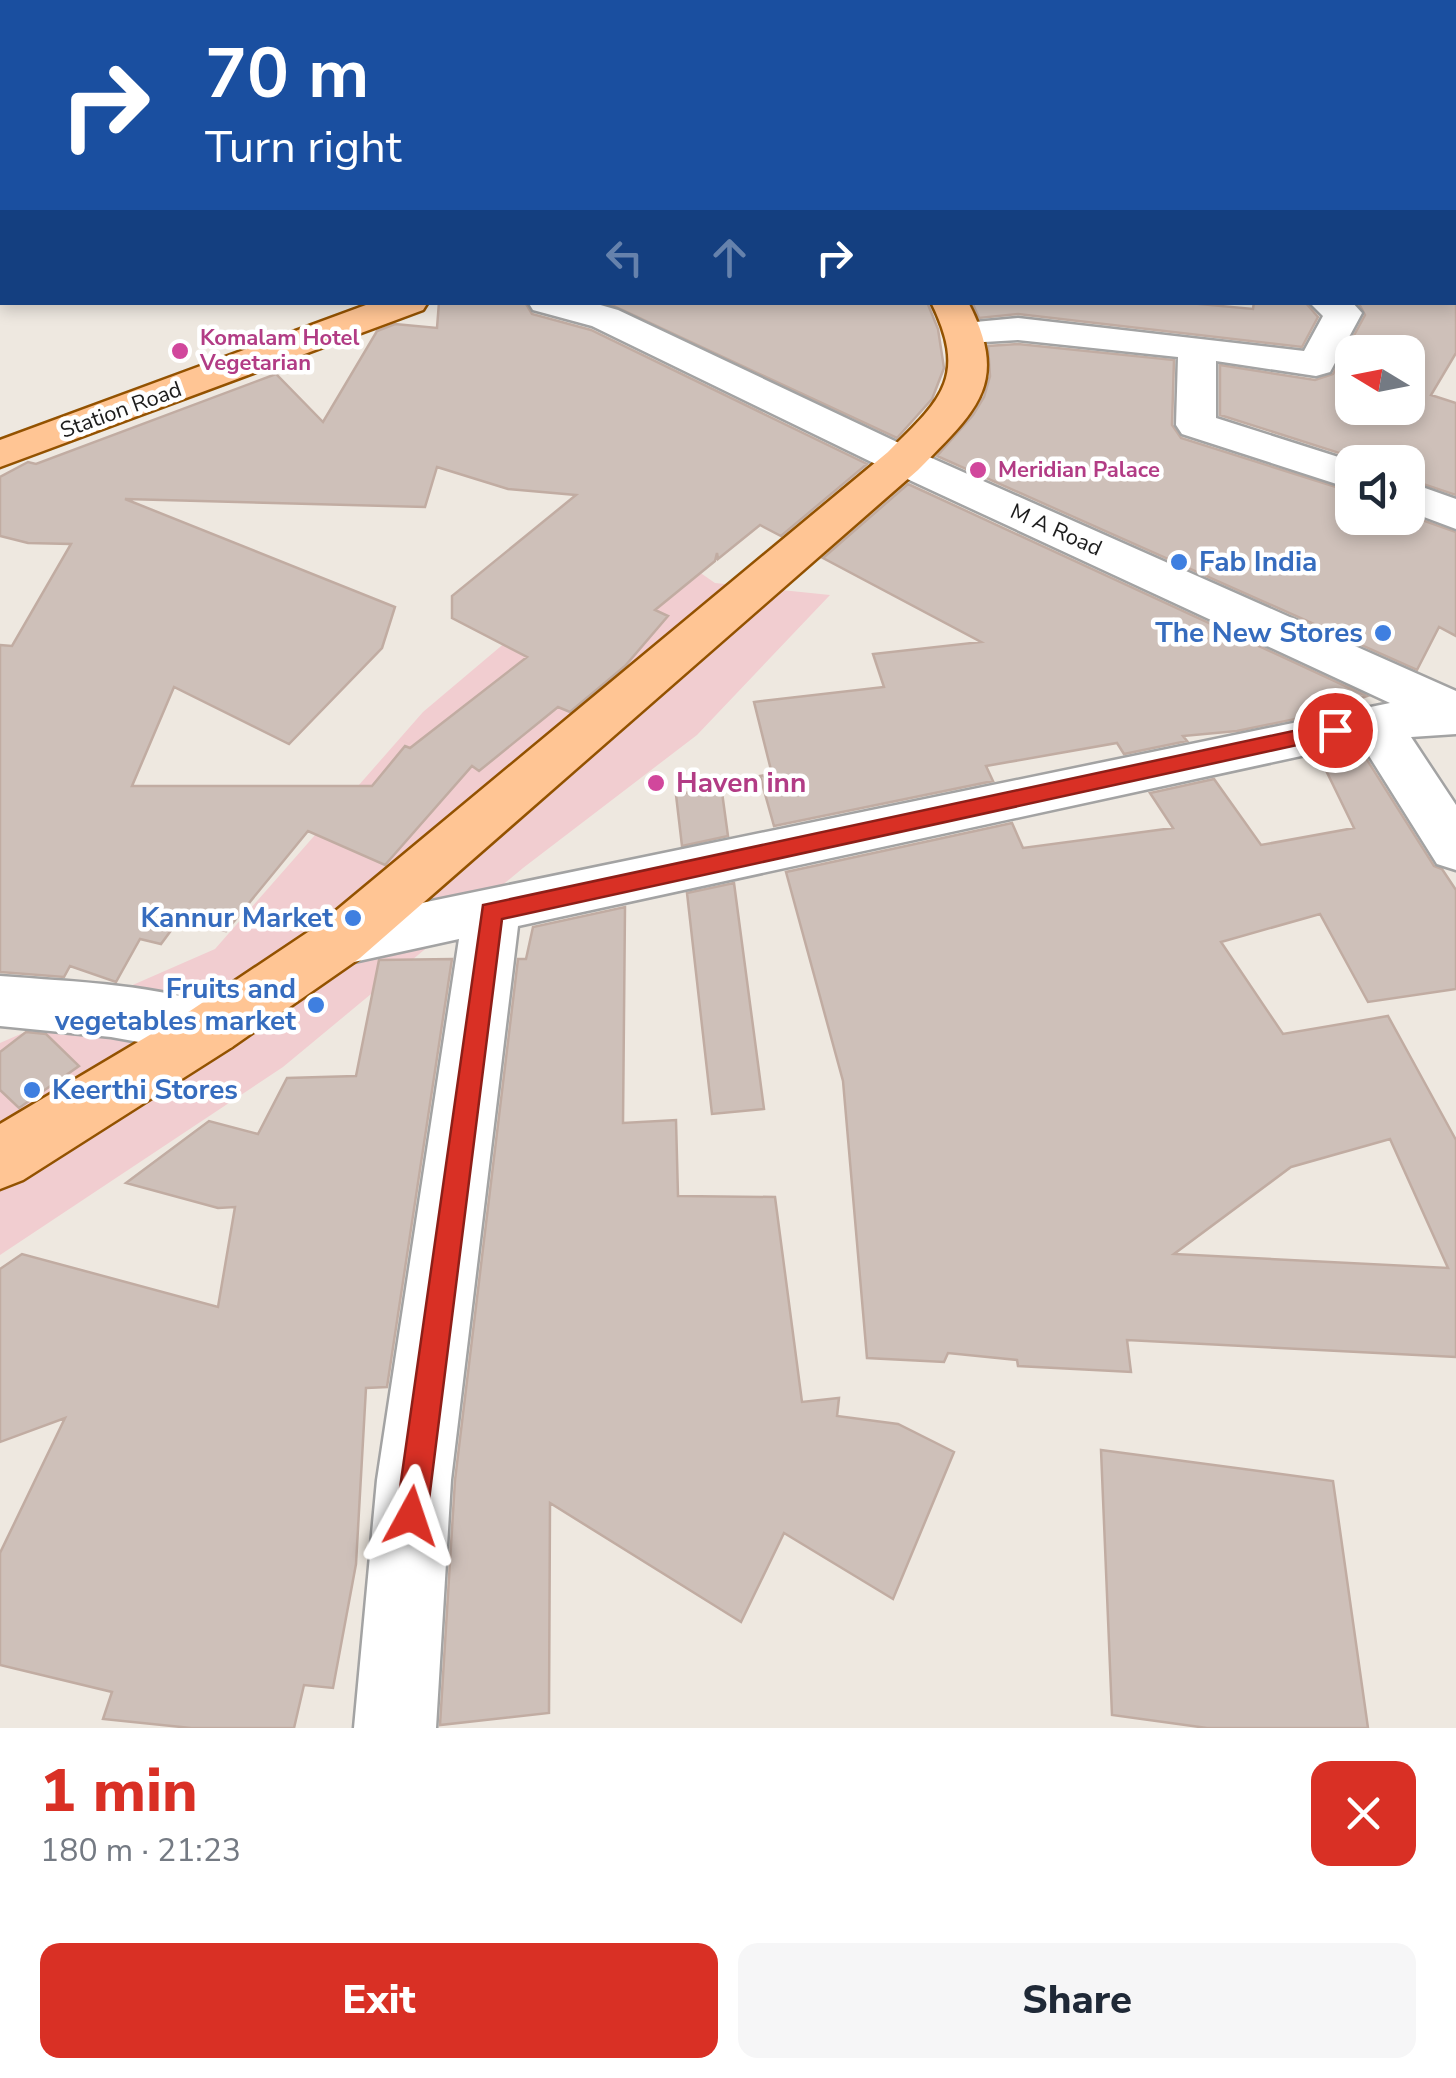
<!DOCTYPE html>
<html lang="en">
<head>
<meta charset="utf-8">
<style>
  :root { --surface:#fff; --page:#f6f6f7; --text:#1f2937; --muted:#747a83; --accent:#d93025 }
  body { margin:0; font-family:"Nunito Sans",sans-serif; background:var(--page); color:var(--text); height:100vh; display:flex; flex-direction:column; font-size:38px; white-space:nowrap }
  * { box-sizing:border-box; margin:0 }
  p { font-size:32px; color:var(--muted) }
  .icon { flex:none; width:55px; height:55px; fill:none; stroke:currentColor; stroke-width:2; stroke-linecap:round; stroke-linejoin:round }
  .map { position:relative; height:1728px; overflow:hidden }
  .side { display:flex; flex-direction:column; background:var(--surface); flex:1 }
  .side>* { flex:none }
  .top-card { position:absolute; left:0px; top:0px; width:1458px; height:305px; box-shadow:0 5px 15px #0003; background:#1a4fa0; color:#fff; overflow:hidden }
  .needle { width:65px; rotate:280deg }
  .tools { position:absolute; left:1335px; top:335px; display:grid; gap:20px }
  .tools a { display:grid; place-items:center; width:90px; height:90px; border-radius:20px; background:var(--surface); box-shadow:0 5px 15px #0003; font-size:50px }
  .pin { position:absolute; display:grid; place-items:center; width:85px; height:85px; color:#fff; margin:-42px; border:5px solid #fff; border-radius:50%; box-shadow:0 2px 10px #0007 }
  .me { position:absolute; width:110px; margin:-55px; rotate:5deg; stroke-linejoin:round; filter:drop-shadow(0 0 8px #0008) }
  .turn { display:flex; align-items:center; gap:35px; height:210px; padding:0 40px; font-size:45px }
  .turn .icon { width:130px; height:130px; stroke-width:2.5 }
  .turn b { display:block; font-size:70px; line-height:85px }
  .lanes { display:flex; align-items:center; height:95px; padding:0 40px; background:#0003; justify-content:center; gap:50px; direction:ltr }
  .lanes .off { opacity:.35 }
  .round { display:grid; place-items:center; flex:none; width:105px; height:105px; border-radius:20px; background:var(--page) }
  .head { display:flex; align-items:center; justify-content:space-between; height:170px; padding:0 40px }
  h1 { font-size:60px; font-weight:800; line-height:75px; color:var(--accent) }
  .primary-button { display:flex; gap:20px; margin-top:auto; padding:20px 40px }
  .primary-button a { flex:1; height:115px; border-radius:20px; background:var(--accent); color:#fff; font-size:40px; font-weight:800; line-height:115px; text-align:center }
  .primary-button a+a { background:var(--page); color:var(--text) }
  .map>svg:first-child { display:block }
</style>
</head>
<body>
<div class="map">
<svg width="1456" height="1728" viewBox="0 0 1456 1728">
  <rect width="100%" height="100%" fill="#eee8e0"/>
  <path fill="#f1cdd0" d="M 666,549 L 715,583 L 830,595 L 697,735 L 523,868 L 283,1067 L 0,1255 L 0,1043 L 215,949 L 423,712 L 533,619 Z"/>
  <path fill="#e8d1e6" d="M 0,0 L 914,0 L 2,2 L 0,303 Z"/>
  <path fill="#cec0b9" stroke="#c1aca2" stroke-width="2.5" fill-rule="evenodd" d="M 439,302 L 525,302 L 532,314 L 591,330 L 867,464 L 781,536 L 760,525 L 718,559 L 717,553 L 715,561 L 655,610 L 668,616 L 625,666 L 570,712 L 558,707 L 479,771 L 472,766 L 385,865 L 308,831 L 226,931 L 178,921 L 161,944 L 140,939 L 116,982 L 70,966 L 64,977 L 0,972 L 0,645 L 12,646 L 71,544 L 28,543 L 0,536 L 0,477 L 28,462 L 36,464 L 276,374 L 323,422 L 377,331 L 395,324 L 437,328 ZM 437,467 L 508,489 L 576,495 L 452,596 L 452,618 L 527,657 L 410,748 L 405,746 L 372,786 L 132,786 L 174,687 L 289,744 L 382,648 L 395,607 L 125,499 L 425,507 Z
    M 605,302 L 927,302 L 938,329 L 944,368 L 932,399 L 897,438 Z
    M 972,302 L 1178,302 L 1253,309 L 1254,302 L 1305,302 L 1318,317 L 1302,347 L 1018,314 L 979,318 Z
    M 1358,302 L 1456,302 L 1456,353 L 1431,395 L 1456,403 L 1456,495 L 1408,479 L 1408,462 L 1358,462 L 1355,458 L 1220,415 L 1220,365 L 1315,380 L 1333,374 L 1365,315 ZM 1352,352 L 1408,352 L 1408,408 L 1352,408 Z
    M 1018,344 L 1174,360 L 1172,425 L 1181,438 L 1352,492 L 1352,518 L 1408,515 L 1456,532 L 1456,636 L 1439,627 L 1417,670 L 937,456 L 973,415 L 984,397 L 990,376 L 988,346 Z
    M 908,484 L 1367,696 L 1350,702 L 1353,707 L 1237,731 L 1183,736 L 1187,741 L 1124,754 L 1117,743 L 986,766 L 993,781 L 774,826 L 760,776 L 772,774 L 754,702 L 884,687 L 873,654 L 981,642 L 823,558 Z
    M 1359,747 L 1434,866 L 1442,869 L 1456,890 L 1456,989 L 1368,1002 L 1320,914 L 1221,942 L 1283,1034 L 1388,1016 L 1456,1140 L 1456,1357 L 1127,1340 L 1131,1372 L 1018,1366 L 1017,1360 L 948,1353 L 944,1362 L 867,1358 L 843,1081 L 786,872 L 1012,823 L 1023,848 L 1173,828 L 1150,793 L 1214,779 L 1261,845 L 1354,828 L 1319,756 ZM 1390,1139 L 1448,1268 L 1174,1254 L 1291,1167 Z
    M 721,785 L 728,836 L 682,846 L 676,795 Z
    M 734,883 L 764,1109 L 712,1114 L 687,893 Z
    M 625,907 L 623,1123 L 676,1120 L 678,1196 L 775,1197 L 802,1402 L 839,1398 L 837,1416 L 898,1424 L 954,1452 L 893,1599 L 784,1533 L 741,1622 L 550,1503 L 549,1713 L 440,1725 L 455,1480 L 518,959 L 526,959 L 533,927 Z
    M 452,959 L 387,1387 L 366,1388 L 356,1564 L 333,1688 L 304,1685 L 294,1728 L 191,1728 L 103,1719 L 112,1692 L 0,1665 L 0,1553 L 65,1418 L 0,1442 L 0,1269 L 22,1254 L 218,1307 L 235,1207 L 218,1208 L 126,1183 L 209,1121 L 258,1134 L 287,1078 L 356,1076 L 379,960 Z
    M 26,1032 L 46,1034 L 79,1066 L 19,1108 L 0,1090 L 0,1052 Z
    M 1101,1450 L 1333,1481 L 1368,1728 L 1207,1728 L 1112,1715 Z"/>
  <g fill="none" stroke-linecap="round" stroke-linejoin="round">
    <defs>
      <path id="minor" d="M 1162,0 L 1194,0 L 1196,2 L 1164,2 Z
        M 0,236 L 2,237 L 2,258 L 0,258 Z
        M 528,302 L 590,302 L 618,310 L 918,452 L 1456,691 L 1456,734 L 1411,737 L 1456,805 L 1456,870 L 1437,864 L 1361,743 L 518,926 L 451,1480 L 436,1728 L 354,1728 L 377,1480 L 459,939 L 340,965 L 320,958 L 311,941 L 320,924 L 1390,703 L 888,470 L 592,326 L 533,310 Z
        M 1309,302 L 1352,302 L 1362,313 L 1330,372 L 1316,376 L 1216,361 L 1216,418 L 1354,462 L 1352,489 L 1182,434 L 1176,425 L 1178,357 L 1018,340 L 967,343 L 954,340 L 948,332 L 954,324 L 1018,318 L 1304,351 L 1323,316 Z
        M 1408,482 L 1456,499 L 1456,529 L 1408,511 Z
        M 0,976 C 77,982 159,984 232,1011 L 241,1029 L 232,1047 L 211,1055 L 111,1037 L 0,1026 Z"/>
      <path id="major" d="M 1455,110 L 1456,110 L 1456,128 L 1455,128 Z
        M 374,302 L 428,302 L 423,310 L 0,467 L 0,440 Z
        M 931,302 L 968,302 C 1011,385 975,411 918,470 L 360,958 L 232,1047 L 23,1180 L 0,1189 L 0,1124 L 190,1011 L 320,924 L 888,452 C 942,399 968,377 931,302 Z"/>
    </defs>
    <use href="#minor" stroke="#a3a3a3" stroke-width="5"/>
    <use href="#major" stroke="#935200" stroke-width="5"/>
    <path stroke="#ff6062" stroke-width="4" stroke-dasharray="2.5 2.5" stroke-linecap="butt" d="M 130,2 L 148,0
      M 252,2 L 264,0"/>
    <use href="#minor" fill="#fff" fill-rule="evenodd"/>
    <use href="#major" fill="#ffc594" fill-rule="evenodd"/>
    <defs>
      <path id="rail" d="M 463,2 L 472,0
        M 537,2 L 546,0
        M 563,2 L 572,0"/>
    </defs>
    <use href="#rail" stroke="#6a6a6a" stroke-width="6"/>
    <use href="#rail" stroke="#fff" stroke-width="4" stroke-dasharray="12" stroke-linecap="butt"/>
  </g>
  <path fill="#d93025" stroke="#8d1f18" stroke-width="2.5" d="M 1335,722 L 1346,730 L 1343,735 L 502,919 L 427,1516 L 422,1527 L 411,1531 L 400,1527 L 396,1516 L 483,905 Z"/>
  <g fill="#d1479c" stroke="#fff" stroke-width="4">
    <circle cx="180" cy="351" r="10"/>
    <circle cx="978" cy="470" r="10"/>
    <circle cx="656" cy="783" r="10"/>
  </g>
  <g fill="#3f7fe0" stroke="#fff" stroke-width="4">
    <circle cx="1179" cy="562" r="10"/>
    <circle cx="1383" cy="633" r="10"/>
    <circle cx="353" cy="918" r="10"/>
    <circle cx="316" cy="1005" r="10"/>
    <circle cx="32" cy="1090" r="10"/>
  </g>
  <g text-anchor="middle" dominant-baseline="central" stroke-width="9" stroke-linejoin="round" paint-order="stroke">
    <g font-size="22" font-weight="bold" fill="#b23c85" stroke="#fff" text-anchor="start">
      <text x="200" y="338">Komalam Hotel<tspan x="200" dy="25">Vegetarian</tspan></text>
      <text x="998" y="470">Meridian Palace</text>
    </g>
    <g font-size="22" fill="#1c1c1c" stroke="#fff">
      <text transform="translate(121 410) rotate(-20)">Station Road</text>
      <text transform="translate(1056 530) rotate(24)">M A Road</text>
    </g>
    <g font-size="28" font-weight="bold" fill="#366cbe" stroke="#fff" text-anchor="end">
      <text x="1199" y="562" text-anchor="start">Fab India</text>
      <text x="1363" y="633">The New Stores</text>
      <text x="333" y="918">Kannur Market</text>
      <text x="296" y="989">Fruits and<tspan x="296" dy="32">vegetables market</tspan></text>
      <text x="52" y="1090" text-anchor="start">Keerthi Stores</text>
    </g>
    <g font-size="28" font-weight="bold" fill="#b23c85" stroke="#fff" text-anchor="start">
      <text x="676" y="783">Haven inn</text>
    </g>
  </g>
</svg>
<div class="tools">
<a><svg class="needle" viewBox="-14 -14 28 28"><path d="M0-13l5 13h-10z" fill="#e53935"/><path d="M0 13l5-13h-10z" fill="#747a83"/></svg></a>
<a><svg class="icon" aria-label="sound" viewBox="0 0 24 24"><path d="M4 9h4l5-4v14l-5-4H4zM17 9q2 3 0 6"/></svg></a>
</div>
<div class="pin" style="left:1335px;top:730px;background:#d93025"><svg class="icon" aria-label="arrive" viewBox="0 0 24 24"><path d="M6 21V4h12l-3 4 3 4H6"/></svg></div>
<svg class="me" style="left:411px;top:1516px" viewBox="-20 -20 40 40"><path d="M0-17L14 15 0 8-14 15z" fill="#d93025" stroke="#fff" stroke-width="4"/></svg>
<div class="top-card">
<div class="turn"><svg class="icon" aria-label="right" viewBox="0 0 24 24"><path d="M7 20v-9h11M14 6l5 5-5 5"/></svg><div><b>70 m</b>Turn right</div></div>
<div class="lanes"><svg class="icon off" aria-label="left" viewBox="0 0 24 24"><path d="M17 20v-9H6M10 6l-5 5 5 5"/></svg><svg class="icon off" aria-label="ahead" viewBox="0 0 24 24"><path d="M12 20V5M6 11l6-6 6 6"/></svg><svg class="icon" aria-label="right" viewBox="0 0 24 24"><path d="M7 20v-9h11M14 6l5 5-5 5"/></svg></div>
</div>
</div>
<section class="side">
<div class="head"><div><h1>1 min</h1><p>180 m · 21:23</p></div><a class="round" style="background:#d93025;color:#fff"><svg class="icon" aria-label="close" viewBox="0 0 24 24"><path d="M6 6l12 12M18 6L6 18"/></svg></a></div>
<div class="primary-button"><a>Exit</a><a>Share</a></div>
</section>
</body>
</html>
